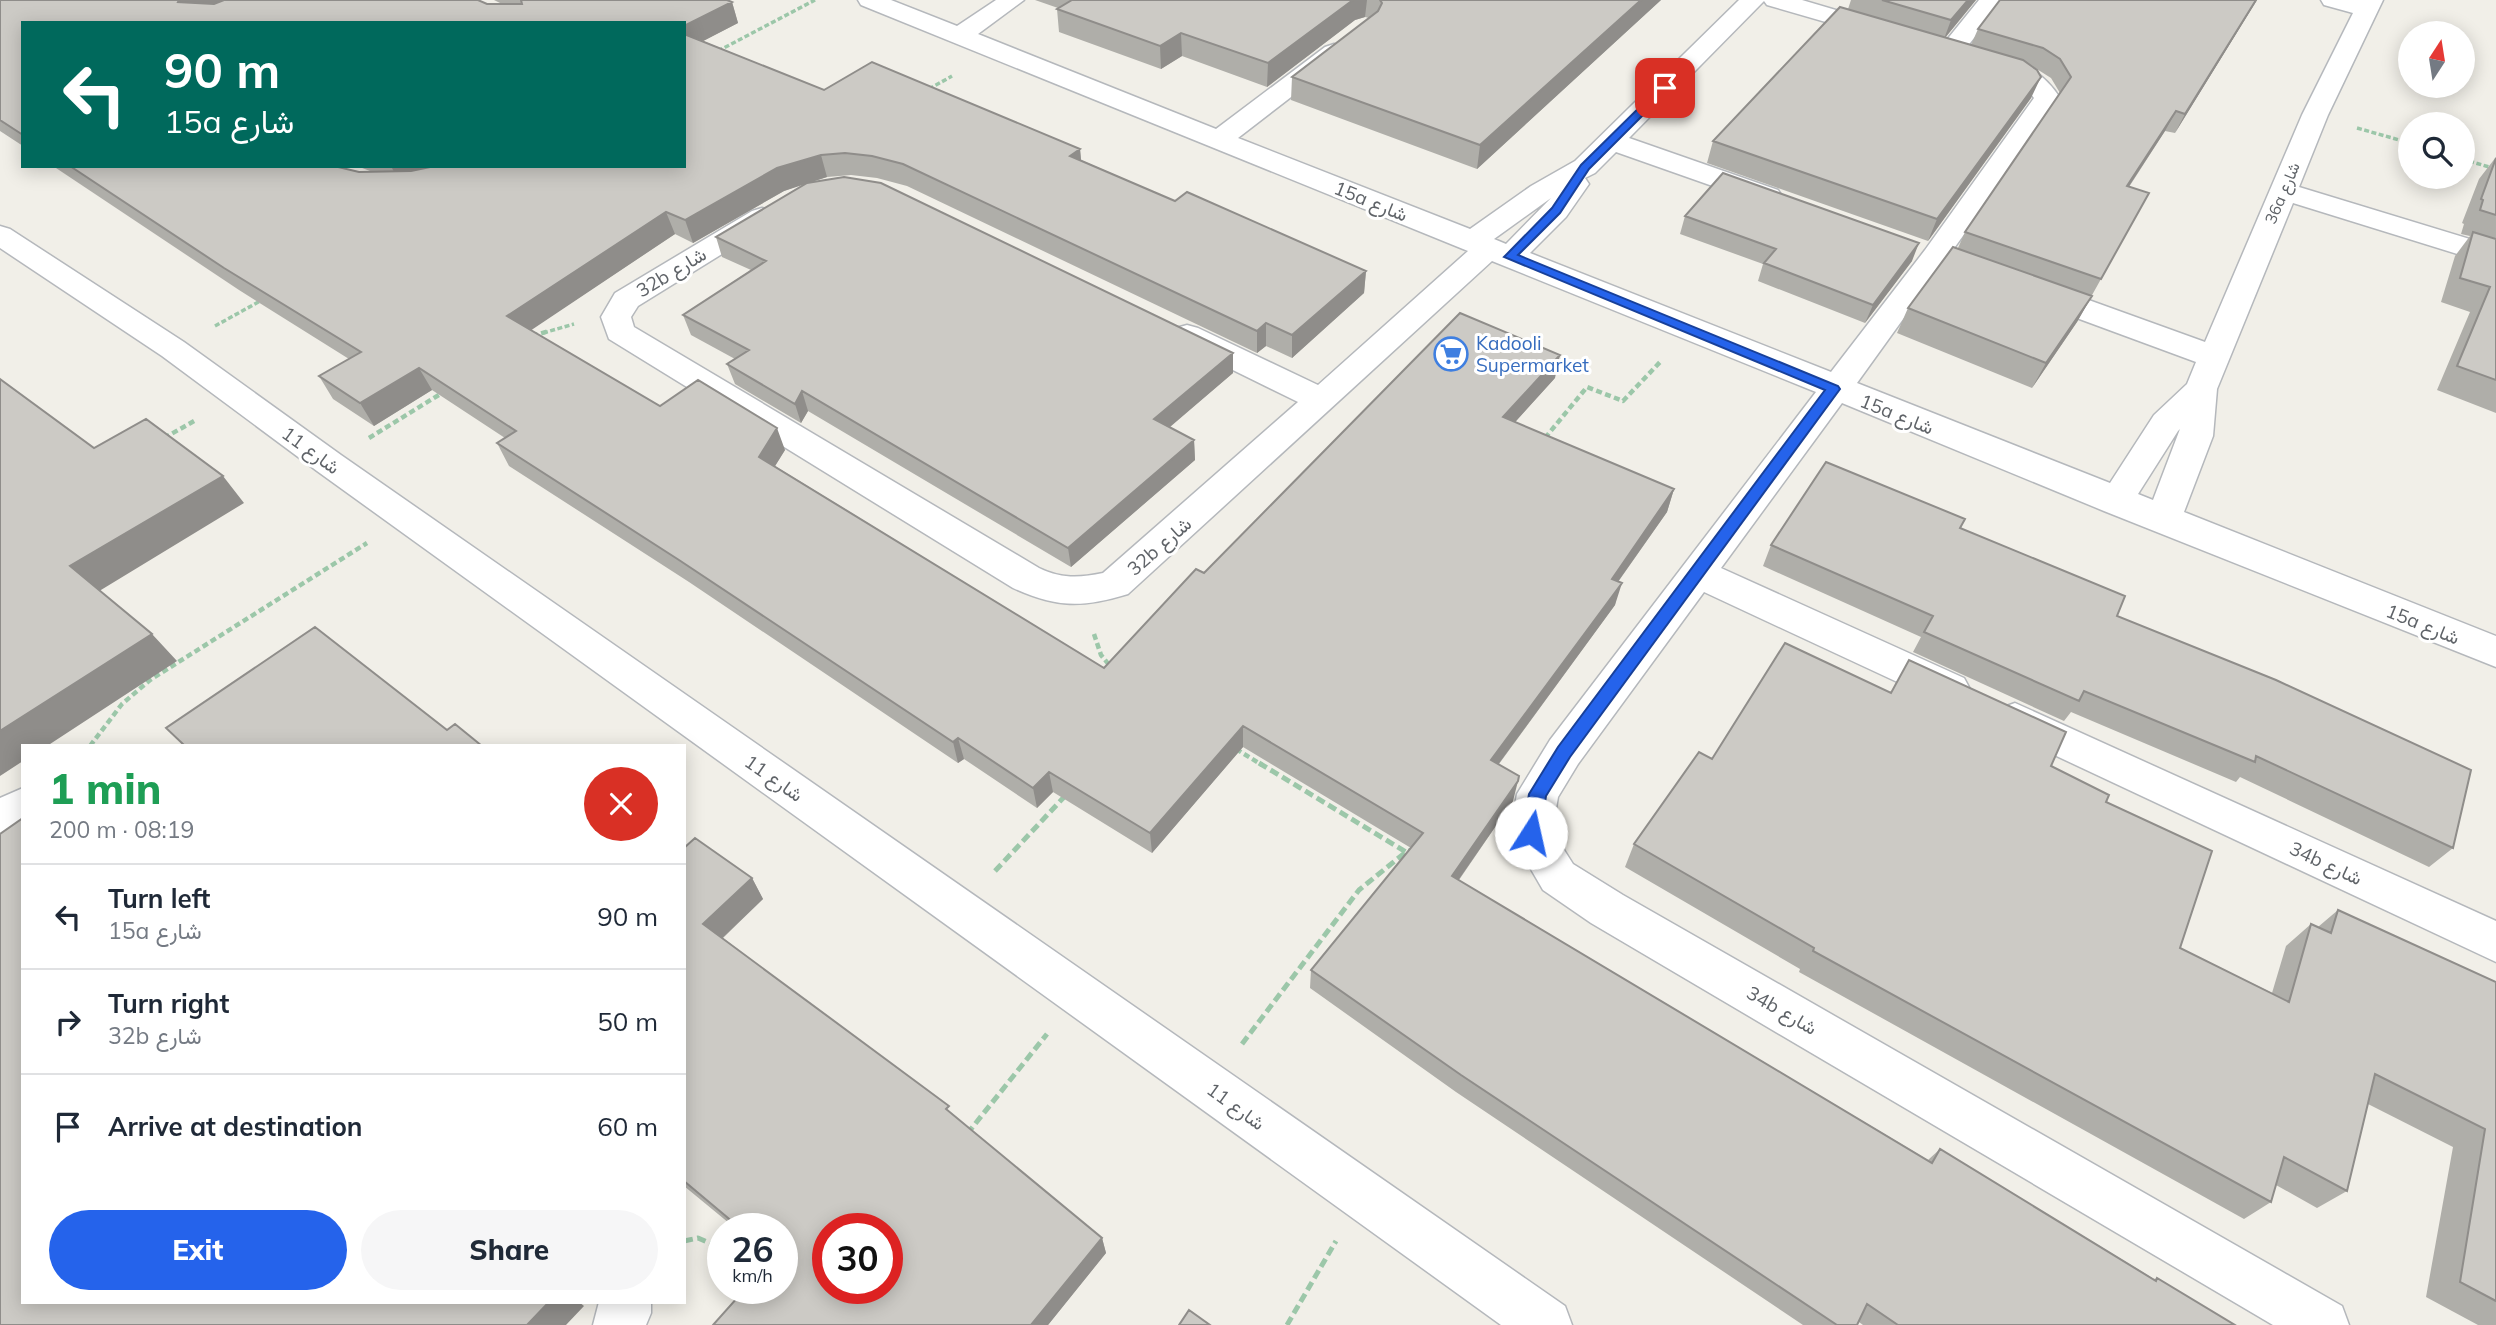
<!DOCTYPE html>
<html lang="en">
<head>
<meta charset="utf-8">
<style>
  :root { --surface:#fff; --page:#f6f6f7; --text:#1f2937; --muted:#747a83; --line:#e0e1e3; --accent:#2563eb }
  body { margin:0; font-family:Mulish,Vazirmatn,sans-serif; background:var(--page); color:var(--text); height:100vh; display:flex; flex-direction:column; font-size:26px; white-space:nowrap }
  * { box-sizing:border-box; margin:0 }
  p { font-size:23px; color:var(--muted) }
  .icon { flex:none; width:38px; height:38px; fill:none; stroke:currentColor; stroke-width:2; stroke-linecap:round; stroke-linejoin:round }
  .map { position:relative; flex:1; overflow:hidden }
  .sheet { position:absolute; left:21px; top:744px; width:665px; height:560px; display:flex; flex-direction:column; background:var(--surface); border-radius:0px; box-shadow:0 4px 18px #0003 }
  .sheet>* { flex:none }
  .hud { position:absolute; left:21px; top:21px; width:665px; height:147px; border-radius:0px; box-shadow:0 4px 18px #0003; background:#00695c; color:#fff; overflow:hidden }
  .needle { width:46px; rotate:12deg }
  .fabs { position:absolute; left:2398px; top:21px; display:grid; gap:14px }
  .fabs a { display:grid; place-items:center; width:77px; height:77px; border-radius:50%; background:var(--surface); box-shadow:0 4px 18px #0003; font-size:35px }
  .speed { position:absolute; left:707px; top:1213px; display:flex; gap:14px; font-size:35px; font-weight:700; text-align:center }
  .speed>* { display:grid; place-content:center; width:91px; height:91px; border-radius:50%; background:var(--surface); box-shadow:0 4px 18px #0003; line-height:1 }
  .speed small { font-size:18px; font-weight:400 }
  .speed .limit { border:10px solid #d22; background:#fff; color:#111 }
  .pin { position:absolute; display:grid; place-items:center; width:60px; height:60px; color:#fff; margin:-30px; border-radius:14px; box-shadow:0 4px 10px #0006 }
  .me { position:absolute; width:77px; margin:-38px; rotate:10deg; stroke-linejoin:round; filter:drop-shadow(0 0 5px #0008) }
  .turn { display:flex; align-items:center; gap:24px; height:147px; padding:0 28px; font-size:32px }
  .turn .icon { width:91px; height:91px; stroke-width:2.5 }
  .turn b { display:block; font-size:49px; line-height:60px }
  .round { display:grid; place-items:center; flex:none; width:74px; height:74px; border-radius:37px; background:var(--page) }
  .overview { display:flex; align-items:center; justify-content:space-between; height:119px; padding:0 28px }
  h1 { font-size:42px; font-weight:800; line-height:52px; color:#1e9e55 }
  .cta { display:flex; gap:14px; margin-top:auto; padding:14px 28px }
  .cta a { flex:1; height:80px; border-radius:42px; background:var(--accent); color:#fff; font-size:28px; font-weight:800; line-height:80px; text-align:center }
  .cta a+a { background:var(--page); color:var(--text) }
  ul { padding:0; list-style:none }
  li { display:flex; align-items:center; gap:21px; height:105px; padding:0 28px; border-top:2px solid var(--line) }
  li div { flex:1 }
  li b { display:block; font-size:26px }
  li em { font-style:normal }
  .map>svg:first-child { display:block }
</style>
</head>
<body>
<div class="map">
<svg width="2496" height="1325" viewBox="0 0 2496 1325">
  <rect width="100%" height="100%" fill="#f1efe8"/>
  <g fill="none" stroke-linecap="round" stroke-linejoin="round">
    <defs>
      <path id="minor" d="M 858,0 L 891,0 L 957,26 L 996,0 L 1024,0 L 978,34 L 1216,129 L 1325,47 L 1334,44 L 1343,47 L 1347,52 L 1343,57 L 1238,138 L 1470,229 L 1531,186 L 1575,161 L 1739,0 L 1802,0 L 1890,26 L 1893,31 L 1890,36 L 1881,38 L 1767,5 L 1764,1 L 1629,138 L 1778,190 L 1782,196 L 1778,202 L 1768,205 L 1758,202 L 1616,152 L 1595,173 L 1585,178 L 1589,184 L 1566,217 L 1530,253 L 1831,372 L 1925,250 L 2034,98 L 2027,89 L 2013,80 L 1980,68 L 1976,63 L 1980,58 C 2010,50 2045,73 2060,98 L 2055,108 L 1857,383 L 2110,483 L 2154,415 L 2187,384 L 2196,362 L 2025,299 L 2021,292 L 2025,285 L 2036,283 L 2047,285 L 2205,342 L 2302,115 L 2353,13 L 2324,5 L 2321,0 L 2383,0 L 2328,115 L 2299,187 L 2496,247 L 2496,266 L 2293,203 L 2217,389 L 2213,436 L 2184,512 L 2496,636 L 2496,667 L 2104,511 L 1842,403 L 1721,568 L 1964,678 L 1970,689 L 1964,700 L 1950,704 L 1936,700 L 1704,592 L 1578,764 L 1558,797 L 1552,831 L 1573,864 L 1623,895 L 2342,1306 L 2349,1325 L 2273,1325 L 1591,923 L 1543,890 L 1510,833 L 1517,794 L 1550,740 L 1816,392 L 1492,261 L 1128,594 C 1082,608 1057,608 1013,588 L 609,339 L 601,317 L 615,293 L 752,211 L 762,208 L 772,211 L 776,217 L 772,223 L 638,306 L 631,317 L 634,327 L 1039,568 C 1062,579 1079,578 1103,573 L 1298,402 L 1176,342 L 1171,335 L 1176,328 L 1187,325 L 1198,328 L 1318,385 L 1468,251 L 861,5 ZM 1551,198 L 1506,244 L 1494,239 ZM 2180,429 L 2153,500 L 2138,494 L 2178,431 Z
        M 1979,0 L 2004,0 L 1959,57 L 1950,60 L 1941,57 L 1937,52 Z
        M 0,226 L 10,229 L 184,342 L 341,455 L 1565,1306 L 1572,1325 L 1501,1325 L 317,471 L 162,356 L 0,248 Z
        M 2015,703 L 2496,921 L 2496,962 L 2001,730 L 1995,719 L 2001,708 Z
        M 23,788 L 23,827 L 0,838 L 0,798 Z
        M 599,1302 L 651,1302 L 651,1313 L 646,1325 L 593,1325 Z"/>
    </defs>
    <use href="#minor" stroke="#b5b8bc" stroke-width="3"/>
    <path stroke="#9cc7a9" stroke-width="3.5" stroke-dasharray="5 2.5" stroke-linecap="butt" d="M 718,51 L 815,0
      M 929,89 L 952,76
      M 2357,128 L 2410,143
      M 2462,159 L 2496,169
      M 215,326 L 262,300
      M 543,333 L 574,324"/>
    <path stroke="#9cc7a9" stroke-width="4.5" stroke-dasharray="6 3.5" stroke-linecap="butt" d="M 532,336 L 549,331
      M 164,438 L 196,420
      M 369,438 L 442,393
      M 1545,438 L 1587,387 L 1623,401 L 1661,361
      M 1094,634 L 1101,655 L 1110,666
      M 90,746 L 122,704 L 150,680 L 367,543
      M 1236,749 L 1262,765"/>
    <path stroke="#9cc7a9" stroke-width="5" stroke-dasharray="9 4.5" stroke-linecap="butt" d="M 1259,763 L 1406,852
      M 995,871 L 1065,796
      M 1242,1044 L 1359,890 L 1406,852 L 1413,850
      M 967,1134 L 1047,1034
      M 684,1241 L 698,1238 L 723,1249
      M 1287,1325 L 1336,1241"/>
    <use href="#minor" fill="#fff" fill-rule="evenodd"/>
  </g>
  <path fill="#afaea9" d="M 0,0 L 487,4 L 502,4 L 494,0 L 727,0 L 732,2 L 738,23 L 703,41 L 824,90 L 1080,149 L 1081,160 L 1175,201 L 1366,271 L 1364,293 L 1292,358 L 1266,346 L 1257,353 L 907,186 L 877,178 L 851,175 L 827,177 L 808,183 L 1233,373 L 1169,427 L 1194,440 L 1195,460 L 1071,567 L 808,411 L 801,423 L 735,384 L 727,364 L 735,359 L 691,335 L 683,315 L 751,270 L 722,257 L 716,237 L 806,183 L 784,191 L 693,243 L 675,234 L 530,330 L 660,406 L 785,450 L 775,466 L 1104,668 L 1204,573 L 1555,378 L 1515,422 L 1674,489 L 1667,512 L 1618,582 L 1615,605 L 1499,764 L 1513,801 L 1459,880 L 1928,1160 L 1940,1149 L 2154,1279 L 2157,1278 L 2235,1325 L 1863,1325 L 1859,1322 L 1857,1325 L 1803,1325 L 1456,1092 L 1310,988 L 1311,970 L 1411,848 L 1243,747 L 1152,853 L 1053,792 L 1037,808 L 964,759 L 958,763 L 689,582 L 509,466 L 497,443 L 505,438 L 432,390 L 374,426 L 333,399 L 319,376 L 349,359 L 239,290 L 53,166 L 334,166 L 359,172 L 370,171 L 357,166 L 684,166 L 23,23 L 23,146 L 0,131 Z
    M 1035,0 L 1661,0 L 1477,169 L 1291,100 L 1292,77 L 1369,18 L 1365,17 L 1355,20 L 1267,87 L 1182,56 L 1161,69 L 1059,32 L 1057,9 L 1058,8 Z
    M 1851,0 L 1976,0 L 1945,38 L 1971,45 L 1978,29 L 2253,6 L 2175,133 L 2165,131 L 2129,187 L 2149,193 L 2077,322 L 2032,388 L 1897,333 L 1908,308 L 1958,248 L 1965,232 L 2060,93 L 2051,78 L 2032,66 L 2031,98 L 1928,241 L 1707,163 L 1713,141 L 1848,9 Z
    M 2496,157 L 2496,413 L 2437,390 L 2470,312 L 2441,302 L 2455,256 L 2470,236 L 2461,234 L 2464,224 L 2462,223 L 2479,179 Z
    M 1685,216 L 1912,261 L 1865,323 L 1758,281 L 1763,264 L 1680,234 Z
    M 1960,528 L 2117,616 L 2453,848 L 2429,867 L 2240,777 L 2236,782 L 2071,712 L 2064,721 L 1913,652 L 1921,637 L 1763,566 L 1771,545 Z
    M 1909,660 L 2051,766 L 2106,802 L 2180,948 L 2272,993 L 2286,946 L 2311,924 L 2318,927 L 2338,910 L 2496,982 L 2496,1325 L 2478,1325 L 2426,1297 L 2453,1147 L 2368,1104 L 2347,1191 L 2317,1208 L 2276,1185 L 2271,1202 L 2244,1219 L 1799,972 L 1800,969 L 1625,867 L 1634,844 L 1712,759 L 1891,693 Z
    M 684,848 L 752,878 L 763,899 L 723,938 L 953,1115 L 1102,1238 L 1106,1253 L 1048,1325 L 713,1325 L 782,1288 L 782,1228 L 735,1228 L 684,1186 Z"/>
  <path fill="#8f8d8a" d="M 179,0 L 231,0 L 195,16 L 178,2 Z
    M 1353,0 L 1367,0 L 1365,17 L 1355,20 L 1267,87 L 1268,63 Z
    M 1641,0 L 1661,0 L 1477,169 L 1480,145 Z
    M 1968,0 L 1976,0 L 1944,39 L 1951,20 Z
    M 2256,0 L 2257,0 L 2175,133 L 2185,114 Z
    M 732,2 L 738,23 L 684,51 L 684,26 Z
    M 1181,33 L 1182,56 L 1161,69 L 1160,46 Z
    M 2041,77 L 2031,98 L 1928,241 L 1937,219 Z
    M 2176,111 L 2165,131 L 2116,206 L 2127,186 Z
    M 1080,149 L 1082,171 L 1070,156 Z
    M 821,155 L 827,177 L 784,191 L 693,243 L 685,220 L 777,168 Z
    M 391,166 L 433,166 L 395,174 Z
    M 666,212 L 675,234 L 518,339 L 507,316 Z
    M 1919,243 L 1912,261 L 1865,323 L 1873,305 Z
    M 1366,271 L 1364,293 L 1292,358 L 1292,335 Z
    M 2092,296 L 2077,322 L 2032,388 L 2046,363 Z
    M 1266,323 L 1266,346 L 1257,353 L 1257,331 Z
    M 1233,353 L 1233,373 L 1156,439 L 1154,419 Z
    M 1560,355 L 1555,378 L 1499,440 L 1503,417 Z
    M 419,368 L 432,390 L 374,426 L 360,403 Z
    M 802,391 L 808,411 L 801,423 L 795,404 Z
    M 777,428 L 785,450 L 767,479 L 759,457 Z
    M 1194,440 L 1195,460 L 1071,567 L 1068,548 Z
    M 223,476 L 244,503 L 96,593 L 70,566 Z
    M 1674,489 L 1667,512 L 1605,600 L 1612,579 Z
    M 1622,583 L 1615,605 L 1486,781 L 1491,760 Z
    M 152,634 L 177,661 L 47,746 L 23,746 L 23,761 L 0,776 L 0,731 Z
    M 1243,726 L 1243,747 L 1152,853 L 1150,833 Z
    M 958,738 L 964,759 L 958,763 L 953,742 Z
    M 1049,772 L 1053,792 L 1037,808 L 1033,788 Z
    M 1518,781 L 1513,801 L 1448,895 L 1452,876 Z
    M 752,878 L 763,899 L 716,944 L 703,924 Z
    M 1102,1238 L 1106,1253 L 1048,1325 L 1031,1325 Z
    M 549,1302 L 579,1302 L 584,1306 L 566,1325 L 527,1325 Z"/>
  <path fill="#cccac5" stroke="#8f8d8a" stroke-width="2" fill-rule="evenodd" d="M 0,0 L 179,0 L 178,2 L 214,4 L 224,0 L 478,0 L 487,4 L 522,4 L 521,0 L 727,0 L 732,2 L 684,26 L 684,23 L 23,23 L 23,135 L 0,120 Z
    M 1072,0 L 1353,0 L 1268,63 L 1181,33 L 1160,46 L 1057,9 Z
    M 1380,0 L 1641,0 L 1480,145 L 1292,77 L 1378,11 L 1382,3 Z
    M 1882,0 L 1968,0 L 1951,20 Z
    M 2000,0 L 2256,0 L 2185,114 L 2176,111 L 2127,186 L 2149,193 L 2101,279 L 1965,232 L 2071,77 L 2060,59 L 2043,48 L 1978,29 Z
    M 1840,7 L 2023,60 L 2037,70 L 2041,77 L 1937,219 L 1713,141 Z
    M 684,34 L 824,90 L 872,62 L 1080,149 L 1070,156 L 1175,201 L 1187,192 L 1366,271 L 1292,335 L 1266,323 L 1257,331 L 903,164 L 872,156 L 845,153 L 821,155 L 777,168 L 685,220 L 666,212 L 507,316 L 660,406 L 698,380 L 777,428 L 759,457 L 1104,668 L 1196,569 L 1204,573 L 1460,313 L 1560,355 L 1503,417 L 1674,489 L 1612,579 L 1622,583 L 1491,760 L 1519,776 L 1518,781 L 1452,876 L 1932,1163 L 1940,1149 L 2156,1281 L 2157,1278 L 2235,1325 L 1898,1325 L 1867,1304 L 1857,1325 L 1837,1325 L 1461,1075 L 1311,970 L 1423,833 L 1243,726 L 1150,833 L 1049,772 L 1033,788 L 958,738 L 953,742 L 679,560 L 497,443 L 516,431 L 419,368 L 360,403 L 319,376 L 361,352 L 224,268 L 70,166 L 334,166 L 359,172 L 411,171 L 435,166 L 684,166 Z
    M 2496,158 L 2496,215 L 2480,210 L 2483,200 L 2481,199 Z
    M 1723,173 L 1919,243 L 1873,305 L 1764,263 L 1776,249 L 1685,216 Z
    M 844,177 L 881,183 L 1233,353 L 1154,419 L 1194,440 L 1068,548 L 802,391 L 795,404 L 727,364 L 749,350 L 683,315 L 766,261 L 716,237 L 807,183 Z
    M 2473,232 L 2496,239 L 2496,380 L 2457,366 L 2490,287 L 2460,278 Z
    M 1953,247 L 2092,296 L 2046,363 L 1908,308 Z
    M 0,379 L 94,448 L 146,419 L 223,476 L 70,566 L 152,634 L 0,731 Z
    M 1826,462 L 1965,519 L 1960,528 L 2125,596 L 2117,616 L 2276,680 L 2471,770 L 2453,848 L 2256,756 L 2255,762 L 2084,691 L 2079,701 L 1924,632 L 1933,616 L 1771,545 Z
    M 315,627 L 447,730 L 455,724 L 482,746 L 185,746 L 166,728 Z
    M 1785,643 L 1891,693 L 1909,660 L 2066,732 L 2051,766 L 2109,795 L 2106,802 L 2212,851 L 2180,948 L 2289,1002 L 2311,924 L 2331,933 L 2338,910 L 2496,982 L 2496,1301 L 2460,1282 L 2485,1129 L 2375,1074 L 2347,1191 L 2284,1157 L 2271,1202 L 1813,951 L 1814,948 L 1634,844 L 1699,752 L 1712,759 Z
    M 23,818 L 23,1302 L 549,1302 L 527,1325 L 0,1325 L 0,834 Z
    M 695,838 L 752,878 L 703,924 L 949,1106 L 946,1109 L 1102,1238 L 1031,1325 L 713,1325 L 746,1288 L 782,1288 L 782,1228 L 740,1228 L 684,1181 L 684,848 ZM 828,1228 L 887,1228 L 887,1288 L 828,1288 Z
    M 1189,1310 L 1210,1325 L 1179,1325 Z"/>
  <path fill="#2563eb" stroke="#184099" stroke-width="2" d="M 1661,86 L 1670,88 L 1589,169 L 1560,213 L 1518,255 L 1838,386 L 1840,389 L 1570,757 L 1546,796 L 1540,833 L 1537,838 L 1531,840 L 1525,838 L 1522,833 L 1529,794 L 1558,747 L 1825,390 L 1504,257 L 1552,208 L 1581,165 Z"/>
  <defs>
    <symbol id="supermarket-ring" viewBox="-11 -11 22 22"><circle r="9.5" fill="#fff" stroke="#3f7fe0" stroke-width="1.5"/><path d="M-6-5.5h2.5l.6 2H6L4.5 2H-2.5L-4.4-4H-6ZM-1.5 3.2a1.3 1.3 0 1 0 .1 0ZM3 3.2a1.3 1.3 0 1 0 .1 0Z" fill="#3f7fe0"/></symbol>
  </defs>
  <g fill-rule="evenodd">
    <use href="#supermarket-ring" x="1432" y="335" width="38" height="38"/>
  </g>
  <g text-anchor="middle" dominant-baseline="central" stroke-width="6" stroke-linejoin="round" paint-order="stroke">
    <g font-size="16" fill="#5f6368" stroke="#fff">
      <text transform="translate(2282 193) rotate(-67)">36a شارع</text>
    </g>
    <g font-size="19" fill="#5f6368" stroke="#fff">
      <text transform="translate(1371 201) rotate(22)">15a شارع</text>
      <text transform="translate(671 272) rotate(-31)">32b شارع</text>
      <text transform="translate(1897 414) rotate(22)">15a شارع</text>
      <text transform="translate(311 450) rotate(36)">شارع 11</text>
      <text transform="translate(1159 546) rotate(-41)">32b شارع</text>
      <text transform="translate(2423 624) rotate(22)">15a شارع</text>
      <text transform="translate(774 778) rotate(35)">شارع 11</text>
      <text transform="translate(2326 863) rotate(25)">34b شارع</text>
      <text transform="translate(1782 1010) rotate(30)">34b شارع</text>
      <text transform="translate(1236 1106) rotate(36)">شارع 11</text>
    </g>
    <g font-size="19" fill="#366cbe" stroke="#fff" text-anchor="start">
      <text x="1476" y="343">Kadooli<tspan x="1476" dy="22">Supermarket</tspan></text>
    </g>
  </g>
</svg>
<div class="fabs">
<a><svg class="needle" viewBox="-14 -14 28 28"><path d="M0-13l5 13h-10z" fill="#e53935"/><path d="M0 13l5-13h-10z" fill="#747a83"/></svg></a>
<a><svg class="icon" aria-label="search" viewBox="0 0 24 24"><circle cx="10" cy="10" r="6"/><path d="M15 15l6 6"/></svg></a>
</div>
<div class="speed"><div>26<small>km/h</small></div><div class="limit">30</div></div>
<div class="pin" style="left:1665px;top:88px;background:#d93025"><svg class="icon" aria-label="arrive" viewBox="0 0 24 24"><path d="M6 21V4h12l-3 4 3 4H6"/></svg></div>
<svg class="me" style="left:1531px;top:833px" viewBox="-20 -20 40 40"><circle r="19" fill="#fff"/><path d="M0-13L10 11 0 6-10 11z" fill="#2563eb"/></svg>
<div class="hud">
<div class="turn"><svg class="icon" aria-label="left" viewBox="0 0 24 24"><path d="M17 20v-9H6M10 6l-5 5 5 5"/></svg><div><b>90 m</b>15a شارع</div></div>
</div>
<section class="sheet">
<div class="overview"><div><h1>1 min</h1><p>200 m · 08:19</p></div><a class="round" style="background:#d93025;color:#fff"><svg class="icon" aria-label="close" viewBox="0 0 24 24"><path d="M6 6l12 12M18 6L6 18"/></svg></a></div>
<ul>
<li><svg class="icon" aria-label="left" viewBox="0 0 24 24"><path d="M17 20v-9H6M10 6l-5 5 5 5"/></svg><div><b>Turn left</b><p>15a شارع</p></div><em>90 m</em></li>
<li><svg class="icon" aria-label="right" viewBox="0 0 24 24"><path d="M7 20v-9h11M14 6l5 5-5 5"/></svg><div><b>Turn right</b><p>32b شارع</p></div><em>50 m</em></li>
<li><svg class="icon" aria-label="arrive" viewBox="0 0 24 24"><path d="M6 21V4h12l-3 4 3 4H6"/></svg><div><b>Arrive at destination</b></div><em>60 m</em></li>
</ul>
<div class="cta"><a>Exit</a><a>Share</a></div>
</section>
</div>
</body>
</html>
